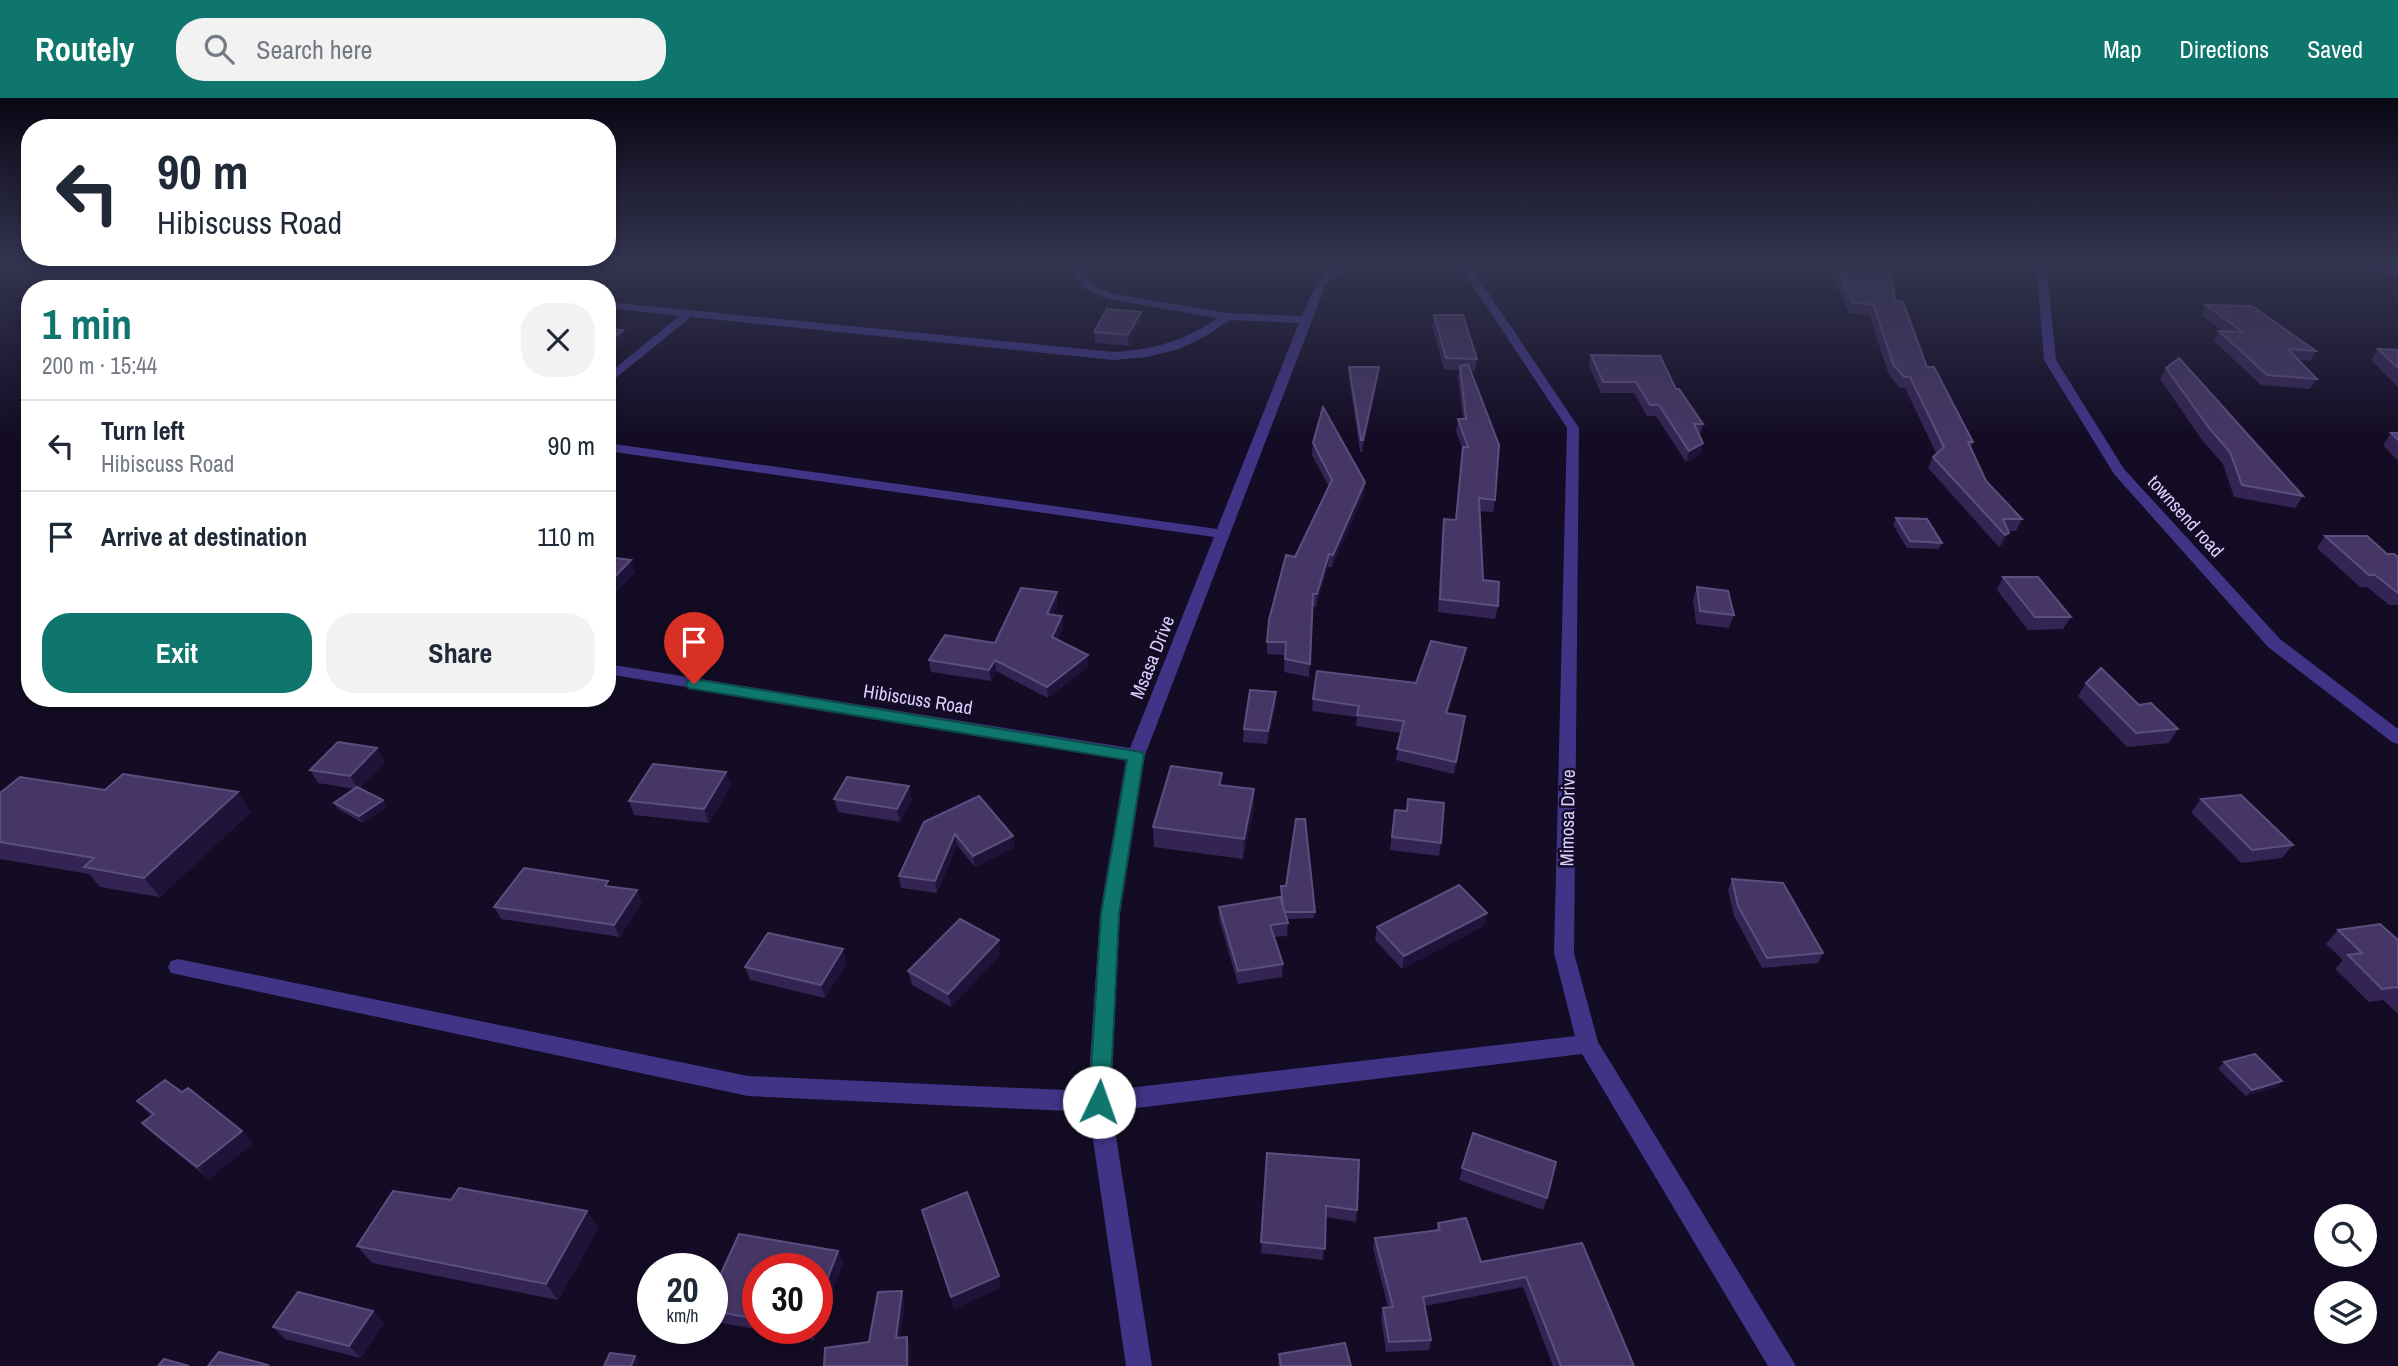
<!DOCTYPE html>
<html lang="en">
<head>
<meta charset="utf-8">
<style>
  :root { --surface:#fff; --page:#f2f2f3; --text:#1f2937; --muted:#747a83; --line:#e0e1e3; --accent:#0f766e }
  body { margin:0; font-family:"Archivo Narrow",sans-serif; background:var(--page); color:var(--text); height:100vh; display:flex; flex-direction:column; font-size:26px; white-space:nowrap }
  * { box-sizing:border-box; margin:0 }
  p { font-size:23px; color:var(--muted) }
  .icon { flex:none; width:38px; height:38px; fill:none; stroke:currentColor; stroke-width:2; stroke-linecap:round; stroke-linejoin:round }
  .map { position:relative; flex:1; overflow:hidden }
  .side { position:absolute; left:21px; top:182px; width:595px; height:427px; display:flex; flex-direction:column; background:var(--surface); border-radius:28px; box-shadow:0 4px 10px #0003 }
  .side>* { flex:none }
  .hud { position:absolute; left:21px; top:21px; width:595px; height:147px; border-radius:28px; box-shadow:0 4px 10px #0003; background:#fff; color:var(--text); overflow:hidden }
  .controls { position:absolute; left:2314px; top:1106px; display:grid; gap:14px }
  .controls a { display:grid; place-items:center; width:63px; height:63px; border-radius:50%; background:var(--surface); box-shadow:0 4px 10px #0003; font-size:35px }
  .speed { position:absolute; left:637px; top:1155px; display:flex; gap:14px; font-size:35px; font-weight:700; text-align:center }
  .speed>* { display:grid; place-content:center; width:91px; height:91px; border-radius:50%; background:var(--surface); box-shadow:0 4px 10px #0003; line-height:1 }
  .speed small { font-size:18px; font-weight:400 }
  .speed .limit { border:10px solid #d22; background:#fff; color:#111 }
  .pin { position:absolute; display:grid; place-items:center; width:60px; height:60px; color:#fff; margin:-72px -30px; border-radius:50% 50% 50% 0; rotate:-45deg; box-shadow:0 0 7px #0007 }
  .pin .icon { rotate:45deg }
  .me { position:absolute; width:77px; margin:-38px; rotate:3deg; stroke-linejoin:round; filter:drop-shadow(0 0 5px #0008) }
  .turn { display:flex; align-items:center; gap:24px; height:147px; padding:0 21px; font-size:32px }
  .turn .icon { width:91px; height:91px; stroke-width:2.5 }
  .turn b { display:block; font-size:49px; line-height:60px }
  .round { display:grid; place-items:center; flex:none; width:74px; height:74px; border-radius:28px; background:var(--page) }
  .headline { display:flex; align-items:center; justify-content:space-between; height:119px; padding:0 21px }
  h1 { font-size:42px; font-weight:700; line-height:52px; color:var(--accent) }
  .action { display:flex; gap:14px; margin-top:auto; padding:14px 21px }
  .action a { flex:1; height:80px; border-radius:28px; background:var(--accent); color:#fff; font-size:28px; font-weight:700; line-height:80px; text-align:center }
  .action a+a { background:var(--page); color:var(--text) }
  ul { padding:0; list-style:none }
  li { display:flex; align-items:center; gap:21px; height:91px; padding:0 21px; border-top:2px solid var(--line) }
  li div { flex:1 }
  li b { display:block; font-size:26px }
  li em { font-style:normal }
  header { display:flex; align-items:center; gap:42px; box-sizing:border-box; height:98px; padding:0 35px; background:var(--accent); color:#fff }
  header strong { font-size:33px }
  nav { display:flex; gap:38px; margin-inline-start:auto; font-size:24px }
  .search { width:490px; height:63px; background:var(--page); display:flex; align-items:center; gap:18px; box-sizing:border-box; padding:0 24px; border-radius:28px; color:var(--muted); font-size:26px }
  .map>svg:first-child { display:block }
</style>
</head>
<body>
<header>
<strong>Routely</strong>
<div class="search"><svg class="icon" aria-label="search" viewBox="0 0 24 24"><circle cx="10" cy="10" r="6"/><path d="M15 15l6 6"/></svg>Search here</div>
<nav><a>Map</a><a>Directions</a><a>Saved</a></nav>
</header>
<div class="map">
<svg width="2398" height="1268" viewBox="0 0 2398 1268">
  <rect width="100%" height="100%" fill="#130c24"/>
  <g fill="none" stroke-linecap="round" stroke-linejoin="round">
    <path fill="#403486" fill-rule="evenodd" d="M 1070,164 L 1080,164 L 1090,185 L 1114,196 L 1228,215 L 1302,218 C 1312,194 1323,162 1354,164 L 1326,186 L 1145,657 L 1120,816 L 1111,992 L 1575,938 L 1554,855 L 1567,330 L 1465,176 L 1439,164 L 1452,164 L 1473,172 L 1579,330 L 1574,855 L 1598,944 L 1796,1268 L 1768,1268 L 1582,956 L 1112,1013 L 1152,1268 L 1126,1268 L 1089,1014 L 748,998 L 171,875 L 168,869 L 171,863 L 178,861 L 748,978 L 1088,993 L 1100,816 L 1126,661 L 607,576 L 607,566 L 1130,650 L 1214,439 L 607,353 L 607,345 L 1217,431 L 1299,225 L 1230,222 L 1204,239 L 1179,251 L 1147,259 L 1114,262 L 691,219 L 607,287 L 607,277 L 679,218 L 607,210 L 607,204 L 1114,254 C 1154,252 1185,242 1218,220 L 1107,201 L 1082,189 Z
      M 2036,164 L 2046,164 L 2056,262 L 2124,371 L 2280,541 L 2398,631 L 2398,646 L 2392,644 L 2268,549 L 2114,376 L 2044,262 Z
      M 2332,164 L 2352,164 L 2398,172 L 2398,178 Z
      M 460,187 L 476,191 L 455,191 Z"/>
  </g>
  <path fill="#332453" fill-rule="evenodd" d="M 1210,164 L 1266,164 L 1241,177 L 1210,168 Z
    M 1826,164 L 1888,164 L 1896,203 L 1927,269 L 1973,344 L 1971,349 L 1986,383 L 2022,421 L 2016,433 L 2008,433 L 2003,447 L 1999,449 L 1928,370 L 1933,359 L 1936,355 L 1905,290 L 1900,290 L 1889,277 L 1869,217 L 1849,215 Z
    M 2206,207 L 2316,253 L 2310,263 L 2299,262 L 2317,281 L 2310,291 L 2261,287 L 2214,243 L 2219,233 L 2223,233 L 2201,217 Z
    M 1434,217 L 1477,261 L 1475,273 L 1471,273 L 1495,402 L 1493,414 L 1479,413 L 1483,482 L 1498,508 L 1495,521 L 1438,514 L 1442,434 L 1444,421 L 1455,422 L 1463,352 L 1456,333 L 1458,321 L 1463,321 L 1458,279 L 1459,272 L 1444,271 L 1432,228 Z
    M 1141,225 L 1129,248 L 1095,245 L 1094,234 Z
    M 2378,251 L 2398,252 L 2398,289 L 2371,262 Z
    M 1591,257 L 1676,291 L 1703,326 L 1700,337 L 1703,345 L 1700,356 L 1686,364 L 1656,318 L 1647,318 L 1634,295 L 1601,295 L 1589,268 Z
    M 1349,269 L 1379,269 L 1378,281 L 1362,354 L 1360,354 L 1349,280 Z
    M 2166,270 L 2303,398 L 2295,410 L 2234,399 L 2223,366 L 2202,342 L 2160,281 Z
    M 2391,335 L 2398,335 L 2398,363 L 2383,347 Z
    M 1313,345 L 1365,384 L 1364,396 L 1332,469 L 1328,469 L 1316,509 L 1312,508 L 1309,579 L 1284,574 L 1285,557 L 1267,556 L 1267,544 L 1295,459 L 1329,389 L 1312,357 Z
    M 1896,420 L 1942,445 L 1939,451 L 1907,450 L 1893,427 Z
    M 2325,438 L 2398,459 L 2398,507 L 2389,507 L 2367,489 L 2360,489 L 2317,450 Z
    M 607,459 L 635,474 L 614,497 L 607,496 Z
    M 2003,479 L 2071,519 L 2063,531 L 2028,532 L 1997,492 Z
    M 1697,489 L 1734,517 L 1729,530 L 1696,526 L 1693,502 Z
    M 1058,505 L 1053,517 L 1063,530 L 1057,542 L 1089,568 L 1048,600 L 996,573 L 991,583 L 931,574 L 929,562 L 995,545 Z
    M 1464,561 L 1448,615 L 1465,618 L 1454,676 L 1396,662 L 1401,635 L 1356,628 L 1357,619 L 1312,613 L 1313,601 L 1416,585 Z
    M 2086,585 L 2139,607 L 2178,631 L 2169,645 L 2127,649 L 2078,598 Z
    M 1276,594 L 1276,607 L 1267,646 L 1243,644 L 1244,631 Z
    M 377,650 L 385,664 L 359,690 L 387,709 L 363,725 L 338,711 L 334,705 L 355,691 L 318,685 L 310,672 Z
    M 726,674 L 731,687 L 709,725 L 634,717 L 629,703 Z
    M 1222,675 L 1221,687 L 1254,711 L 1243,761 L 1154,749 L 1153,729 Z
    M 0,695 L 251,714 L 160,799 L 100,789 L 89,776 L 0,761 Z
    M 834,701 L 912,701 L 900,724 L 838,714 Z
    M 1408,701 L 1441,745 L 1439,758 L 1390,752 L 1395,712 L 1407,713 Z
    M 2201,701 L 2293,747 L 2282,760 L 2241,765 L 2191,714 Z
    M 924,724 L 1015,749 L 975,769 L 957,747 L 937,795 L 901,790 L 899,778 Z
    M 1732,781 L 1823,855 L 1818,865 L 1762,870 L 1734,818 L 1728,792 Z
    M 1281,788 L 1315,814 L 1314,820 L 1286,821 L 1288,825 L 1287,838 L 1274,839 L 1283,866 L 1282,879 L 1238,886 L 1219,821 L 1219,809 L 1282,804 Z
    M 611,789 L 637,792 L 642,804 L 620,839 L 501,821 L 494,809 Z
    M 1487,815 L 1484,828 L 1402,871 L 1375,842 L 1377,829 Z
    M 2338,832 L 2398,842 L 2398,916 L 2383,902 L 2369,904 L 2335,871 L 2343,862 L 2326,846 Z
    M 1001,856 L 951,909 L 912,887 L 908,873 Z
    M 847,865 L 825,900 L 750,882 L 745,869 Z
    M 2224,964 L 2282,983 L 2276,989 L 2246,998 L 2218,971 Z
    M 137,1003 L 253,1045 L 209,1081 L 154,1037 L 142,1025 L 151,1018 Z
    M 1473,1035 L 1547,1100 L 1543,1112 L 1459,1082 Z
    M 1267,1055 L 1357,1112 L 1356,1124 L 1326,1119 L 1323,1162 L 1261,1155 Z
    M 587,1113 L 598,1131 L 558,1202 L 372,1165 L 357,1148 Z
    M 1438,1125 L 1481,1164 L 1582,1145 L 1634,1268 L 1553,1268 L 1523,1189 L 1425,1208 L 1431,1242 L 1429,1252 L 1386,1254 L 1381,1219 L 1383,1210 L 1388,1209 L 1373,1150 L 1375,1140 L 1436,1132 Z
    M 739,1136 L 838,1153 L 843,1165 L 814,1242 L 712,1223 L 712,1195 ZM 758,1171 L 817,1171 L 817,1230 L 758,1230 Z
    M 373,1213 L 384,1225 L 361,1260 L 285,1241 L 273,1229 Z
    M 1279,1256 L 1351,1268 L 1278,1268 Z"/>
  <path fill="#1e1338" d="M 1253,164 L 1266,164 L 1241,177 L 1241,170 Z
    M 1141,214 L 1141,225 L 1129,248 L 1128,237 Z
    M 623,232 L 626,243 L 607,261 L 607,246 Z
    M 1379,269 L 1378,281 L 1362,354 L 1363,342 Z
    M 1703,345 L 1700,356 L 1686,364 L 1689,353 Z
    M 1365,384 L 1364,396 L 1332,469 L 1333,457 Z
    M 2009,435 L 2003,447 L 1999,449 L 2005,437 Z
    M 1329,456 L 1328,469 L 1316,509 L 1317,496 Z
    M 631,462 L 635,474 L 614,497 L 610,484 Z
    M 1057,494 L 1058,505 L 1048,528 L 1047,516 Z
    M 1062,518 L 1063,530 L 1053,551 L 1052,539 Z
    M 1466,550 L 1464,561 L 1444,627 L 1446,615 Z
    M 1088,557 L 1089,568 L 1048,600 L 1047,589 Z
    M 995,562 L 996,573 L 991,583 L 989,572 Z
    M 1276,594 L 1276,607 L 1267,646 L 1268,633 Z
    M 377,650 L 385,664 L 358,691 L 350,678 Z
    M 726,674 L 731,687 L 709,725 L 704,711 Z
    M 909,688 L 912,701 L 900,724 L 897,711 Z
    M 1254,691 L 1254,711 L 1243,761 L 1244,741 Z
    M 238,694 L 251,714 L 160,799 L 144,780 Z
    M 383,702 L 387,709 L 363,725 L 359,718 Z
    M 955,736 L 957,747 L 937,795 L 935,783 Z
    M 1013,738 L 1015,749 L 975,769 L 973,758 Z
    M 637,792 L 642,804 L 620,839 L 614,827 Z
    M 1487,815 L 1484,828 L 1402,871 L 1404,858 Z
    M 999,842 L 1001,856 L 951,909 L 948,896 Z
    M 843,851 L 847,865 L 825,900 L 821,887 Z
    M 2282,983 L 2276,989 L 2246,998 L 2252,992 Z
    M 242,1033 L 253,1045 L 209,1081 L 197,1069 Z
    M 587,1113 L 598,1131 L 558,1202 L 546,1186 Z
    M 838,1153 L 843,1165 L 814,1242 L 809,1230 L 817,1230 L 817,1208 Z
    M 999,1178 L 1001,1190 L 954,1211 L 951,1199 Z
    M 902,1193 L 905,1204 L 899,1250 L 896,1240 Z
    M 373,1213 L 384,1225 L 361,1260 L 349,1248 Z
    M 907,1239 L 910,1249 L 910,1268 L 907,1268 Z
    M 635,1258 L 639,1264 L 637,1268 L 631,1268 Z"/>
  <path fill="#453665" stroke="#5c4e7e" stroke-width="2" d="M 1221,164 L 1253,164 L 1241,170 Z
    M 1834,164 L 1888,164 L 1896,203 L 1903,204 L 1927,269 L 1934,269 L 1973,344 L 1968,344 L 1986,383 L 2022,421 L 2003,421 L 2009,435 L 2005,437 L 1933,359 L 1944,349 L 1910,279 L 1904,279 L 1893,266 L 1873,206 L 1853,205 Z
    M 2206,207 L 2252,208 L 2316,253 L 2288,251 L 2317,281 L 2267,277 L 2219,233 L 2243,234 Z
    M 1107,211 L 1141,214 L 1128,237 L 1094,234 Z
    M 1434,217 L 1463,217 L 1477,261 L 1446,260 Z
    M 607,231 L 623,232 L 607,246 Z
    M 2378,251 L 2398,252 L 2398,270 Z
    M 1591,257 L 1660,258 L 1676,291 L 1679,291 L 1703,326 L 1694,326 L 1703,345 L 1689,353 L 1659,307 L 1650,307 L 1636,284 L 1603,284 Z
    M 2179,260 L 2303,398 L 2242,387 L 2230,354 L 2209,330 L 2166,270 Z
    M 1468,266 L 1499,347 L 1495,402 L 1479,400 L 1483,482 L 1499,484 L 1498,508 L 1440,501 L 1444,421 L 1456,422 L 1463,349 L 1468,349 L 1458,321 L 1466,321 L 1460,268 Z
    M 1349,269 L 1379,269 L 1363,342 L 1361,342 Z
    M 1323,309 L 1365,384 L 1333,457 L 1329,456 L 1317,496 L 1313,496 L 1310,566 L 1285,561 L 1286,544 L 1267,544 L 1269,522 L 1286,457 L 1295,459 L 1332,382 L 1313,345 Z
    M 2391,335 L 2398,335 L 2398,342 Z
    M 1896,420 L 1927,421 L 1942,445 L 1910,443 Z
    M 2325,438 L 2367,438 L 2387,456 L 2394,456 L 2398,459 L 2398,495 L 2375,477 L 2369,477 Z
    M 607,459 L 631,462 L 610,484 L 607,484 Z
    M 2003,479 L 2038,479 L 2071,519 L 2035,519 Z
    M 1697,489 L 1728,493 L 1734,517 L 1700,513 Z
    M 1021,490 L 1057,494 L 1047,516 L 1062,518 L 1052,539 L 1088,557 L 1047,589 L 995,562 L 989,572 L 929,562 L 945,537 L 995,545 Z
    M 1431,543 L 1466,550 L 1446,615 L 1465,618 L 1456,664 L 1397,651 L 1404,623 L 1357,617 L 1359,608 L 1313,601 L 1317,573 L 1416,585 Z
    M 2101,570 L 2139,607 L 2151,605 L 2178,631 L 2136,635 L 2086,585 Z
    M 1250,592 L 1276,594 L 1268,633 L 1244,631 Z
    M 338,644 L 377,650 L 350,678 L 310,672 Z
    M 653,666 L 726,674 L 704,711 L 629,703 Z
    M 1171,668 L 1222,675 L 1219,687 L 1254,691 L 1244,741 L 1153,729 Z
    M 123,676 L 238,694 L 144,780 L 84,769 L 94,760 L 0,744 L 0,695 L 20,679 L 105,692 Z
    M 847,679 L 909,688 L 897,711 L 834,701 Z
    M 357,689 L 383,702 L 359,718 L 334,705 Z
    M 2241,697 L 2293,747 L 2252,752 L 2201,701 Z
    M 979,698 L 1013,738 L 973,758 L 955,736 L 935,783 L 899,778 L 924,724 Z
    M 1408,701 L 1444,705 L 1441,745 L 1392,739 L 1395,712 L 1407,713 Z
    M 1296,721 L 1305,721 L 1315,814 L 1285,814 L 1283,810 L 1281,788 L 1286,788 Z
    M 524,770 L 608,783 L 605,788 L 637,792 L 614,827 L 494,809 Z
    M 1732,781 L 1783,785 L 1823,855 L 1767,860 L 1738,808 Z
    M 1459,787 L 1487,815 L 1404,858 L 1377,829 Z
    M 1280,799 L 1288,825 L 1270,827 L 1283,866 L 1238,873 L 1219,809 Z
    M 960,821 L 999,842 L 948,896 L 908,873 Z
    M 2380,826 L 2398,842 L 2398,890 L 2397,889 L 2382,891 L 2348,857 L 2362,855 L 2338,832 Z
    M 768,835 L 843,851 L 821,887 L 745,869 Z
    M 2255,956 L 2282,983 L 2252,992 L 2224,964 Z
    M 165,982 L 182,994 L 188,990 L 242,1033 L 197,1069 L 142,1025 L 154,1016 L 137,1003 Z
    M 1473,1035 L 1556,1064 L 1547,1100 L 1462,1070 Z
    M 1267,1055 L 1359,1062 L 1357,1112 L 1326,1108 L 1325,1151 L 1261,1144 Z
    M 459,1090 L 587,1113 L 546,1186 L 357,1148 L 393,1093 L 451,1102 Z
    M 967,1094 L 999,1178 L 951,1199 L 922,1112 Z
    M 1466,1120 L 1481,1164 L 1582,1145 L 1634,1268 L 1561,1268 L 1526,1179 L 1423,1199 L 1431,1242 L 1389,1244 L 1383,1210 L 1393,1209 L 1375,1140 L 1440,1132 L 1438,1125 Z
    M 739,1136 L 838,1153 L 817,1208 L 817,1171 L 758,1171 L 758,1221 L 712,1213 L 712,1195 Z
    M 902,1193 L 896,1240 L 907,1239 L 907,1268 L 824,1268 L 825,1250 L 869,1244 L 878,1194 Z
    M 298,1194 L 373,1213 L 349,1248 L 273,1229 Z
    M 1345,1245 L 1351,1268 L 1281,1268 L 1279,1256 Z
    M 219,1254 L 268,1267 L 267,1268 L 208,1268 Z
    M 610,1255 L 635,1258 L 631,1268 L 604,1268 Z
    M 164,1261 L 189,1268 L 158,1268 Z"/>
  <linearGradient id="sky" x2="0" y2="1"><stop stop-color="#0a0714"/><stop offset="0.48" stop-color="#333450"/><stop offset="1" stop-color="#333450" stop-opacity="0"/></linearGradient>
  <rect width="2398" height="341" fill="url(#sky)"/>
  <path fill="#0f766e" stroke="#0a4d48" stroke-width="2" d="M 694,581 L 1141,654 L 1144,657 L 1119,816 L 1110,1004 L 1107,1010 L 1099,1013 L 1092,1010 L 1089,1004 L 1101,816 L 1127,662 L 688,590 L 686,586 L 688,583 Z"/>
  <g text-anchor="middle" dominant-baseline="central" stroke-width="5" stroke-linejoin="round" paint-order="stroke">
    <g font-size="19" fill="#dacfff" stroke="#130c24">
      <text transform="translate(2186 418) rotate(48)">townsend road</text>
      <text transform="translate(1152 559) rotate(-68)">Msasa Drive</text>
      <text transform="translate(918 601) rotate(9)">Hibiscuss Road</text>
      <text transform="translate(1567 720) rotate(-89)">Mimosa Drive</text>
    </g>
  </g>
</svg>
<div class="controls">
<a><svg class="icon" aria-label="search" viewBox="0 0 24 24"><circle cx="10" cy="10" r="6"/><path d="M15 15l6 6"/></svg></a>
<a><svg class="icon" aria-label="layers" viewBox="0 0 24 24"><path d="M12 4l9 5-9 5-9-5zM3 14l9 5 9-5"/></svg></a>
</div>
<div class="speed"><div>20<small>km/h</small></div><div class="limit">30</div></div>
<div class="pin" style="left:694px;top:586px;background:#d93025"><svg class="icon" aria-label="arrive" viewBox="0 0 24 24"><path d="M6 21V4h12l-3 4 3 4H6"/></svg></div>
<svg class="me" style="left:1099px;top:1004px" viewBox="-20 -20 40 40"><circle r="19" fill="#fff"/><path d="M0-13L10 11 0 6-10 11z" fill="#0f766e"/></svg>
<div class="hud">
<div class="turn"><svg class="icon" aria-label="left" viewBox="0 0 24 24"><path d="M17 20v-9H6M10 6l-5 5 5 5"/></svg><div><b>90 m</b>Hibiscuss Road</div></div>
</div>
<section class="side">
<div class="headline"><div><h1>1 min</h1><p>200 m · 15:44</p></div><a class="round"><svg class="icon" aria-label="close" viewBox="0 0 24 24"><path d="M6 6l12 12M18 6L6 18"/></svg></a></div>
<ul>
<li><svg class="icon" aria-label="left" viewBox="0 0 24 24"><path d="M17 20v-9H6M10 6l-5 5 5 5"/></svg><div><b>Turn left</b><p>Hibiscuss Road</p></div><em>90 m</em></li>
<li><svg class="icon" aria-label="arrive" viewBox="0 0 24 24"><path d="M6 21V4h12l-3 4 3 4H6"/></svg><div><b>Arrive at destination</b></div><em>110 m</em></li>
</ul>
<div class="action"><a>Exit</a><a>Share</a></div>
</section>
</div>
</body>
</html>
